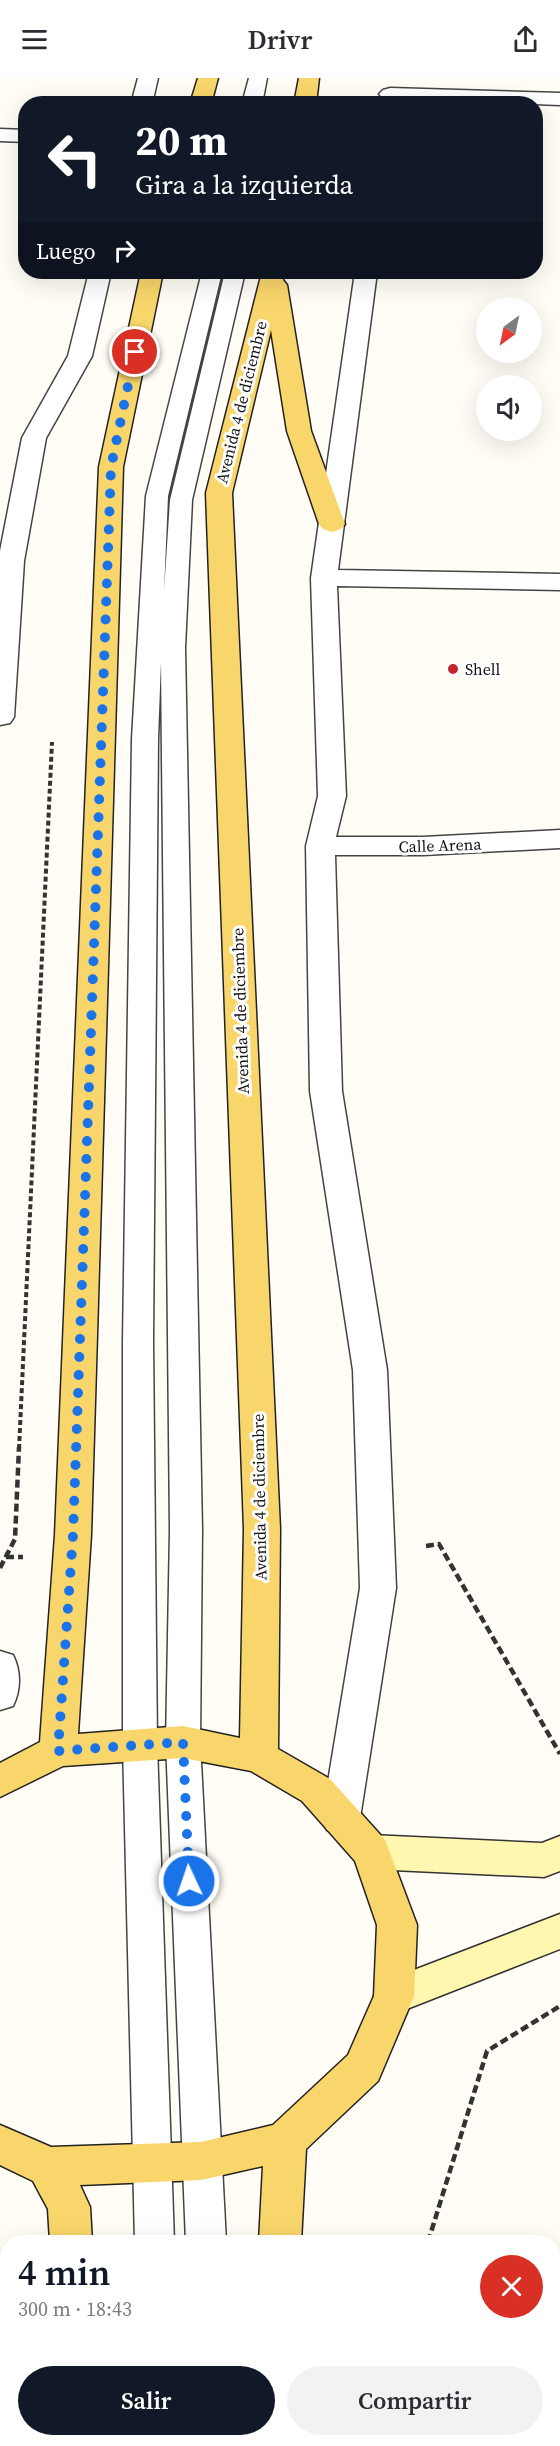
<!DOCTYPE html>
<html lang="es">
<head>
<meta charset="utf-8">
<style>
  :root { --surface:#fff; --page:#f2f2f3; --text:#2b2b33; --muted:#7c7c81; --accent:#111827 }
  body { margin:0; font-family:"Source Serif 4",serif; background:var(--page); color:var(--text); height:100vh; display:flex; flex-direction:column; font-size:22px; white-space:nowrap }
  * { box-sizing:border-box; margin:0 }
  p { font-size:20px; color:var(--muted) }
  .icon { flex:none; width:33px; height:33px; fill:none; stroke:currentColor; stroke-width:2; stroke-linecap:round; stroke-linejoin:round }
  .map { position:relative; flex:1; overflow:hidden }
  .details { position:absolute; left:0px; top:2157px; width:561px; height:212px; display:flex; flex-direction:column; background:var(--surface); border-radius:24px 24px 0 0; box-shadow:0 6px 24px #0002 }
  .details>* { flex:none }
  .hud { position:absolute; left:18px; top:18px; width:525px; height:183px; border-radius:24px; box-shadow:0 6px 24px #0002; background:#111827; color:#fff; overflow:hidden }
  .needle { width:39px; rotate:213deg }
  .controls { position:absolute; left:476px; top:219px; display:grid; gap:12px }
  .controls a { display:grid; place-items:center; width:66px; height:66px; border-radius:50%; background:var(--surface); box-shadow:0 6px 24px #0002; font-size:30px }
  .pin { position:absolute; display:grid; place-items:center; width:51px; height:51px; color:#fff; margin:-26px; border:3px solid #fff; border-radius:50%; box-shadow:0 2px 6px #0007 }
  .me { position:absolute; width:66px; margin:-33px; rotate:357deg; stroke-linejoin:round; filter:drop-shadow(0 0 4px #0008) }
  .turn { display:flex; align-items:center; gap:21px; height:126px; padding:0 18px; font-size:27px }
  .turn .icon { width:78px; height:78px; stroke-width:2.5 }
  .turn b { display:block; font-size:42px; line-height:51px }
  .then { display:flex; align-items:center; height:57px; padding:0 18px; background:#0003; gap:12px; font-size:22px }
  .round { display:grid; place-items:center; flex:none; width:63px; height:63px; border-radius:32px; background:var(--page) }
  .headline { display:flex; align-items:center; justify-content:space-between; height:102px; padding:0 18px }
  h1 { font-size:36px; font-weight:600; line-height:45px; color:var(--accent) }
  .button { display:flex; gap:12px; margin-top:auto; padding:12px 18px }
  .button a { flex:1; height:69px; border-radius:36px; background:var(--accent); color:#fff; font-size:24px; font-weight:600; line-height:69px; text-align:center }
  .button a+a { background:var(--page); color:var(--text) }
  header { display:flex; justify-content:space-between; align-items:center; height:78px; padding:0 18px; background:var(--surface); font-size:27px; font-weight:600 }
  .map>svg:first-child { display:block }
</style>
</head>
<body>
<header><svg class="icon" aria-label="menu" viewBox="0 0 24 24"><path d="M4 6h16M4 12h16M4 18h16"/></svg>Drivr<svg class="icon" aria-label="share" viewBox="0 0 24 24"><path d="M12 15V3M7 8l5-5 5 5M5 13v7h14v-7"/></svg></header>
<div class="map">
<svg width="560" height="2368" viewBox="0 0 560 2368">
  <rect width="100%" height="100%" fill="#fffdf5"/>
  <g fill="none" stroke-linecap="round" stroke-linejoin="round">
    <defs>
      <path id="lane" d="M 249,0 L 267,0 L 262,26 L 242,26 Z
        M 202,194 L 222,194 L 168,418 L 164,514 L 170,422 L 225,194 L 245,194 L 192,422 L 185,570 L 202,1452 L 200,1664 L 226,2164 L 186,2164 L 166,1664 L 170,1452 L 161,584 L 158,661 L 153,1263 L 157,1667 L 174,2164 L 135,2164 L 123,1667 L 123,1263 L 132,661 L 146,418 Z
        M 143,2361 L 183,2361 L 184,2368 L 142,2368 Z
        M 198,2361 L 238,2361 L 239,2368 L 197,2368 Z"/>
      <path id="street" d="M 138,0 L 158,0 L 152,26 L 131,26 Z
        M 390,10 L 560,15 L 560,27 L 383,20 L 379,16 L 383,12 Z
        M 0,51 L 26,52 L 26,64 L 0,63 Z
        M 89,194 L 111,194 L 92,278 L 46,360 L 24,483 L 14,639 L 10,645 L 0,647 L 0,473 L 22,360 L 68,278 Z
        M 355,194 L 377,194 L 338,492 L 560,496 L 560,512 L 337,508 L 346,718 L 336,759 L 423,759 L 560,752 L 560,770 L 423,777 L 335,777 L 342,1013 L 387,1292 L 396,1510 L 360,1740 L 355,1752 L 341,1756 L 327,1752 L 322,1740 L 360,1510 L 353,1292 L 310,1013 L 306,768 L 318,718 L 311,500 Z
        M 0,1573 L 13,1577 C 21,1593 21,1612 13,1628 L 0,1632 Z"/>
      <path id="secondary" d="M 371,1757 L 542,1765 L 560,1758 L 560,1793 L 544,1799 L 371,1791 L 357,1786 L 351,1774 L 357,1762 Z
        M 560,1836 L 560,1871 L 394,1936 L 380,1931 L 374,1918 L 380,1905 Z"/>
      <path id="primary" d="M 198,0 L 218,0 L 211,26 L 190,26 Z
        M 299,0 L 319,0 L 316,26 L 294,26 Z
        M 141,194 L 163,194 L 123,389 L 91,1457 L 78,1656 L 183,1648 L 240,1660 L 244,1451 L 206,415 L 262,194 L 284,194 L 283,202 L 287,207 L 311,353 L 345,446 L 341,451 L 332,454 L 323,451 L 319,446 L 287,353 L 271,252 L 232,415 L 280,1451 L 278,1671 L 330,1701 L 385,1762 L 417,1847 L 414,1918 L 378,2003 L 306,2071 L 301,2164 L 259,2164 L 263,2088 L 201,2102 L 80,2107 L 90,2129 L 92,2164 L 50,2164 L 48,2131 L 33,2103 L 0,2087 L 0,2047 L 51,2069 L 201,2064 L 273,2047 L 348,1977 L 374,1918 L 377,1847 L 355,1783 L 302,1723 L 251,1693 L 183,1680 L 63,1688 L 0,1719 L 0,1685 L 40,1664 L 55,1457 L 99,389 Z
        M 54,2361 L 100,2361 L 100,2368 L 54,2368 Z
        M 262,2361 L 308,2361 L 308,2368 L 262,2368 Z"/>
    </defs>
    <use href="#lane" stroke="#444" stroke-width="3"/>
    <use href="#street" stroke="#444" stroke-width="3"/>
    <use href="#secondary" stroke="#333" stroke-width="3"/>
    <use href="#primary" stroke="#222" stroke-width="3"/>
    <path stroke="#333" stroke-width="4" stroke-dasharray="5 3" stroke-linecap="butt" d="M 19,1371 L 52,664"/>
    <path stroke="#333" stroke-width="4.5" stroke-dasharray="8 4" stroke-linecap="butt" d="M 426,1468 L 439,1466 L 560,1676
      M 6,1479 L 23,1479
      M 0,1490 L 15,1461 L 19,1369
      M 428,2164 L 487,1973 L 560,1928
      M 0,2344 L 8,2343"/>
    <use href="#lane" fill="#fff" fill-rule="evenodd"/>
    <use href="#street" fill="#fff" fill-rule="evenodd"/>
    <use href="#secondary" fill="#fff6b0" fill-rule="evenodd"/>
    <use href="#primary" fill="#f9d66b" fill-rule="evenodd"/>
  </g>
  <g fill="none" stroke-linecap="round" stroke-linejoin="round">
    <path stroke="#1a73e8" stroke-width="10" stroke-dasharray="0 18" d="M 135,274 L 111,389 L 73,1457 L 58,1673 L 183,1664 L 189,1803"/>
  </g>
  <circle fill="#c4262e" stroke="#fff" stroke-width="2" cx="453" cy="591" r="6"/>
  <g text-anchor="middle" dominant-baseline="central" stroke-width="6" stroke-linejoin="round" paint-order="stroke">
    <g font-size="16" fill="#111" stroke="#fff">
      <text transform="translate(241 324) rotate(-76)">Avenida 4 de diciembre</text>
      <text transform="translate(440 767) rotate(-2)">Calle Arena</text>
      <text transform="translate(240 933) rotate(-92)">Avenida 4 de diciembre</text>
      <text transform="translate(259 1419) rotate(-91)">Avenida 4 de diciembre</text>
    </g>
    <g font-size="16" fill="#111" stroke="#fff" text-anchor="start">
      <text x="465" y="591">Shell</text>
    </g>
  </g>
</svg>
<div class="controls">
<a><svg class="needle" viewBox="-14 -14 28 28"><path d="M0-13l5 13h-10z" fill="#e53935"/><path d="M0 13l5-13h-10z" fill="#7c7c81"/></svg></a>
<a><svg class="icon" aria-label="sound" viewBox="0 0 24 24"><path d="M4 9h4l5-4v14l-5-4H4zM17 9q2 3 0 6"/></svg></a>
</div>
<div class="pin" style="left:135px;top:274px;background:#d93025"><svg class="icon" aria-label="arrive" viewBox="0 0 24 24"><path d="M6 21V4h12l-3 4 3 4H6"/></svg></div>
<svg class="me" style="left:189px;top:1803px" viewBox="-20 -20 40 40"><circle r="17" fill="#1a73e8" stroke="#fff" stroke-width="3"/><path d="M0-11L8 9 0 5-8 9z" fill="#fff"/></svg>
<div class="hud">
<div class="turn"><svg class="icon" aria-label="left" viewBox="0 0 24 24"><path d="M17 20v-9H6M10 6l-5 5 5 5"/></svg><div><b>20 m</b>Gira a la izquierda</div></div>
<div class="then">Luego<svg class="icon" aria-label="right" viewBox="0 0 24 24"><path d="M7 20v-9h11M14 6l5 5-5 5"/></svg></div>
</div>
<section class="details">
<div class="headline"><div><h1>4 min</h1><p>300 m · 18:43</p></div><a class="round" style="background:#d93025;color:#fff"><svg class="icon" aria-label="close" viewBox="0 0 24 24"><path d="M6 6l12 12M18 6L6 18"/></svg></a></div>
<div class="button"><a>Salir</a><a>Compartir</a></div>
</section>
</div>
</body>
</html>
